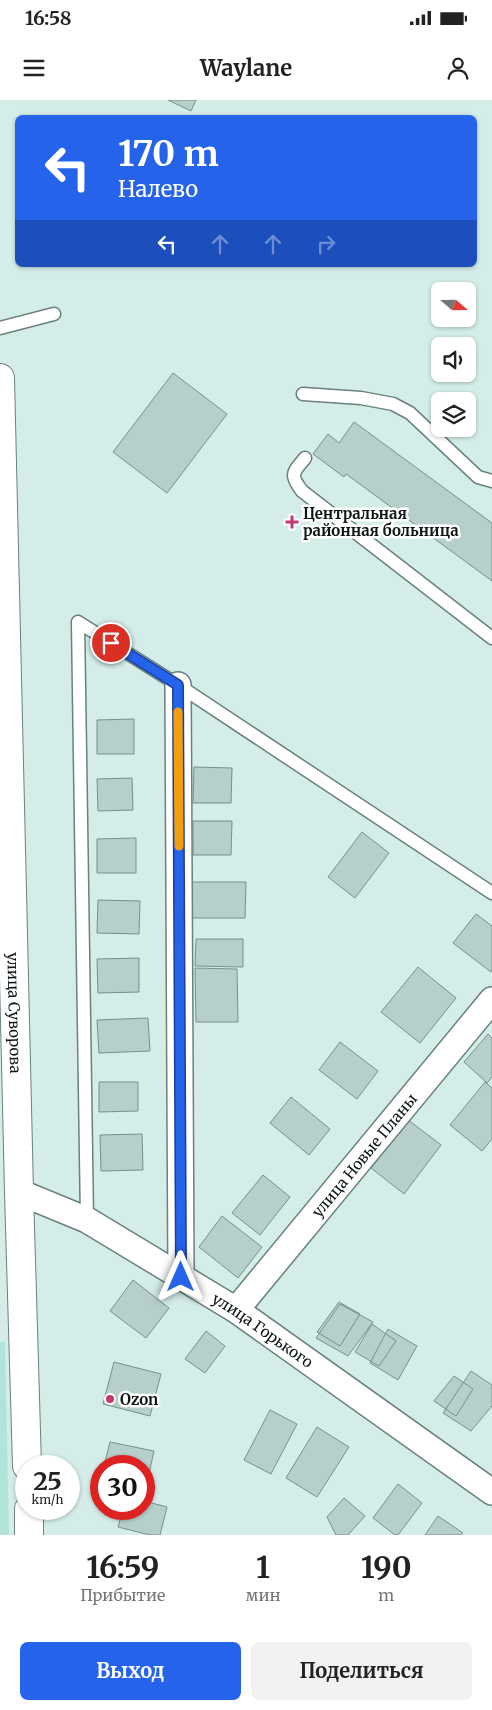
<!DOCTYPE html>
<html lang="ru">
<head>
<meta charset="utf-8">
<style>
  :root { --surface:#fff; --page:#f2f2f2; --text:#222; --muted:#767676; --accent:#2563eb }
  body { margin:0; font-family:Merriweather,serif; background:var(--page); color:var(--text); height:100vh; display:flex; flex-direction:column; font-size:19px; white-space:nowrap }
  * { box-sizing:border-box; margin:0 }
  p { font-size:16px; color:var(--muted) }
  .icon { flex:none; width:28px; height:28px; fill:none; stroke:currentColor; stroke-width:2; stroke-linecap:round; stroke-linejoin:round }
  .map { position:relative; height:1435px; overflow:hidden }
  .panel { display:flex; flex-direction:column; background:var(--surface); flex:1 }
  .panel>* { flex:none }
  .guide { position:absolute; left:15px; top:15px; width:462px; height:152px; border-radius:8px; box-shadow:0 1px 4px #0004; background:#2563eb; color:#fff; overflow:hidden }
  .needle { width:32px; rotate:110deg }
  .fabs { position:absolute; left:431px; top:182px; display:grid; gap:10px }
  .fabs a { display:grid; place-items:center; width:45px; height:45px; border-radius:8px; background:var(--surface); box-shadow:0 1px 4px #0004; font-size:25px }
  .speed { position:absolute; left:15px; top:1355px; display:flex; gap:10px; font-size:25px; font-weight:700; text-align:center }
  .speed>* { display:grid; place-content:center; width:65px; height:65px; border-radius:50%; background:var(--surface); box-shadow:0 1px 4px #0004; line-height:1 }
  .speed small { font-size:12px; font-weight:400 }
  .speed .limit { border:8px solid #d22; background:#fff; color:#111 }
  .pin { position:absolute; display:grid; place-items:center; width:42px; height:42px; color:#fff; margin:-21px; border:2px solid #fff; border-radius:50%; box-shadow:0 1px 5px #0007 }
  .me { position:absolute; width:55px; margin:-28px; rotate:0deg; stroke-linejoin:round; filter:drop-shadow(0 0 4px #0008) }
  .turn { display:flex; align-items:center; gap:18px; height:105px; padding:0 20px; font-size:22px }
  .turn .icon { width:65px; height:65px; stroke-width:2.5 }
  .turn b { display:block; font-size:35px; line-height:42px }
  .lanes { display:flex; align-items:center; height:48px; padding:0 20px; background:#0003; justify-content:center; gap:25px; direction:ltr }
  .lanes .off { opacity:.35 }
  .eta { display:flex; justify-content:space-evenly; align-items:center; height:85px; text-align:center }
  .eta b { font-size:30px; font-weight:700; line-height:35px }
  .cta { display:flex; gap:10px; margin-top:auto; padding:10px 20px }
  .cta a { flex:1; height:58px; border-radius:8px; background:var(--accent); color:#fff; font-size:20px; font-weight:700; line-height:58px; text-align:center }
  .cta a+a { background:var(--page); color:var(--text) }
  .status { display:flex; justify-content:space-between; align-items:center; height:35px; padding:0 25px; background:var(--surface); direction:ltr }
  .status svg { height:14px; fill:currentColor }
  header { display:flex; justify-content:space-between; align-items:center; height:65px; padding:0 20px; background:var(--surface); font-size:22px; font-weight:700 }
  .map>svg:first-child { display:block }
</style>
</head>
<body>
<div class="status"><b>16:58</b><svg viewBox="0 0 49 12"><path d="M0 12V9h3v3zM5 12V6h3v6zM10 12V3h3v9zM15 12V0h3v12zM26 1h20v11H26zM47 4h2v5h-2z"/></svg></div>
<header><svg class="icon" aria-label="menu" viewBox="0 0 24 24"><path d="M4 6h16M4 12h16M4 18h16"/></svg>Waylane<svg class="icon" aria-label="person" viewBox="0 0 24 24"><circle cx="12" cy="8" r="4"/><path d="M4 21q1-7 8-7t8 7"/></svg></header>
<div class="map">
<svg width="492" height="1435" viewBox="0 0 492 1435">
  <rect width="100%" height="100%" fill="#d4ede8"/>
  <path fill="#b0e4da" d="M 0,1242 L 5,1242 L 9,1435 L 0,1435 Z"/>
  <path fill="#b6cfca" stroke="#788f8b" d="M 168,0 L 196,0 L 191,11 Z
    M 173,273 L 227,314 L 167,393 L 113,352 Z
    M 354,322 L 492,423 L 492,481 L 346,374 L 344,377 L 313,354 L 328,334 L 339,343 Z
    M 134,619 L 134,654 L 97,654 L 97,620 Z
    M 194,667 L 232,668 L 231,703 L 193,703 Z
    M 132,678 L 133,710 L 98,711 L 97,679 Z
    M 193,721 L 232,721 L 231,755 L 193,755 Z
    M 362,732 L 389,753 L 355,798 L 328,777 Z
    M 136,738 L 136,773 L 97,773 L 97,739 Z
    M 192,782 L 246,782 L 245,818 L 191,818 Z
    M 98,800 L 140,801 L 139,834 L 97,833 Z
    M 476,814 L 492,826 L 492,870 L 491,872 L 453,843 Z
    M 196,839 L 243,839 L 243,867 L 195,866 Z
    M 139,858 L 139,892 L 98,893 L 97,859 Z
    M 418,867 L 456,898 L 420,943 L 381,912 Z
    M 195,868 L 237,869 L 238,922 L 196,922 Z
    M 148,918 L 150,951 L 99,953 L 97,920 Z
    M 488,934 L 492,938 L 492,977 L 487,983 L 464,962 Z
    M 340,942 L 378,971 L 357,999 L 319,970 Z
    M 99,982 L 138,982 L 138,1011 L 99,1012 Z
    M 485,982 L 492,988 L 492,1039 L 482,1051 L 450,1025 Z
    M 291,997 L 330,1029 L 309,1055 L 270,1023 Z
    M 407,1019 L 441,1045 L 404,1094 L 371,1068 Z
    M 142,1034 L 143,1070 L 101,1071 L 100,1035 Z
    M 263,1075 L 290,1097 L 260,1135 L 232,1113 Z
    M 222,1116 L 262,1147 L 238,1178 L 199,1147 Z
    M 133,1180 L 169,1208 L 146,1238 L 110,1211 Z
    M 339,1202 L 360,1214 L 340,1246 L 317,1232 Z
    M 340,1204 L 373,1222 L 348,1256 L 316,1238 Z
    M 372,1224 L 396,1241 L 379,1266 L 355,1252 Z
    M 388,1229 L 417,1246 L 398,1280 L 370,1263 Z
    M 206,1231 L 225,1246 L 205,1273 L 185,1259 Z
    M 114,1262 L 161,1274 L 150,1316 L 103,1304 Z
    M 471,1271 L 492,1285 L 492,1306 L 471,1331 L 443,1313 Z
    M 454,1276 L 473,1289 L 456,1316 L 434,1301 Z
    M 270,1310 L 297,1324 L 271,1374 L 244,1360 Z
    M 317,1327 L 349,1347 L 317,1397 L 286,1378 Z
    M 110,1342 L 154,1351 L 145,1392 L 144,1366 L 104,1366 Z
    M 398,1384 L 422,1403 L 398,1435 L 395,1435 L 373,1418 Z
    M 344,1398 L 365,1416 L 348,1435 L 336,1435 L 327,1417 Z
    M 144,1401 L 167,1407 L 160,1435 L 150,1435 L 118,1427 L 123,1409 L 144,1409 Z
    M 438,1416 L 463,1433 L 461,1435 L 425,1435 Z"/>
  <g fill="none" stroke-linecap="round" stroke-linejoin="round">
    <defs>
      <path id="lane" d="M 0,228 L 54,214
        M 303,294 L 361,298 L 393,304 L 410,313 L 478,377 L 492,381
        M 305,358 C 293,373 289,374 302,391 L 492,538
        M 78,522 L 87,1120
        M 78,522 L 178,585 L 492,793"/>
      <g id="street">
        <path d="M 178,585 L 181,1177"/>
        <path id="s1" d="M 19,1092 L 87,1120 L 236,1210 L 492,1392"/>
        <path id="s2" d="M 236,1210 L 492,900"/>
      </g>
      <g id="secondary">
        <path id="s3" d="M 0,278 L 19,1092 L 27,1366"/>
        <path d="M 29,1409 L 29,1435"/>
      </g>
    </defs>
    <use href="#lane" stroke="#6a817d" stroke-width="15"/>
    <use href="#street" stroke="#6a817d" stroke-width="28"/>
    <use href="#secondary" stroke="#6a817d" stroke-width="30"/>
    <use href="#lane" stroke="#fff" stroke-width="12"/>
    <use href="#street" stroke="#fff" stroke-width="25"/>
    <use href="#secondary" stroke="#fff" stroke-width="28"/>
  </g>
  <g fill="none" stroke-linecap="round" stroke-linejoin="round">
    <defs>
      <path id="route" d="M 111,543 L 178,585 L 181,1177"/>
    </defs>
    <use href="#route" stroke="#184099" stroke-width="12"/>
    <use href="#route" stroke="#2563eb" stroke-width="9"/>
    <path stroke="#f59e0b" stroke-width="9" d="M 178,612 L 179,746"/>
  </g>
  <g fill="#c3386d" stroke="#fff" stroke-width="2">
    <path d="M289.5 414.5h5v5h5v5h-5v5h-5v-5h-5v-5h5z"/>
    <circle cx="110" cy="1299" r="5"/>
  </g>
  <g text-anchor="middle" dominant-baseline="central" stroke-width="5" stroke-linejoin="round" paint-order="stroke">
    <g font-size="15" font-weight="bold" fill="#0e1715" stroke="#fff" text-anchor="start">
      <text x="303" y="413">Центральная<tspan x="303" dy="17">районная больница</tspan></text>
      <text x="120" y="1299">Ozon</text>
    </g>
    <g font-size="15" fill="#0e1715" stroke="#fff">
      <text stroke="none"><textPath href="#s3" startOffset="635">улица Суворова</textPath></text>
      <text stroke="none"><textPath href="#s2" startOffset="201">улица Новые Планы</textPath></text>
      <text stroke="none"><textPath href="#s1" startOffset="281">улица Горького</textPath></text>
    </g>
  </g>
</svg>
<div class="fabs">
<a><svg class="needle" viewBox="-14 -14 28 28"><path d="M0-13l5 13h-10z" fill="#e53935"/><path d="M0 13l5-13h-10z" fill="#767676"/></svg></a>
<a><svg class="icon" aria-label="sound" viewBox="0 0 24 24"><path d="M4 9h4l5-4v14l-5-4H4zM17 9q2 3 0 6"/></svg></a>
<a><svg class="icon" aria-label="layers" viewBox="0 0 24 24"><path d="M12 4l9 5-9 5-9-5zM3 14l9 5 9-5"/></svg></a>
</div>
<div class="speed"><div>25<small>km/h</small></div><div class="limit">30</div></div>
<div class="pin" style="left:111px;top:543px;background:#d93025"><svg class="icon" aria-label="arrive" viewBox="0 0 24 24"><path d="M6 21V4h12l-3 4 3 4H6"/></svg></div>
<svg class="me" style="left:181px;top:1177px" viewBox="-20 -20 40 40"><path d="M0-17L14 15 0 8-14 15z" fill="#2563eb" stroke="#fff" stroke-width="4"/></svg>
<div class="guide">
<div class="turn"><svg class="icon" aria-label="left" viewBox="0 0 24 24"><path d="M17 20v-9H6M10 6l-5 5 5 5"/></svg><div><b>170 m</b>Налево</div></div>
<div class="lanes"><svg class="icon" aria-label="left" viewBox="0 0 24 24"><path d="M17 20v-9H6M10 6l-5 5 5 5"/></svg><svg class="icon off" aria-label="ahead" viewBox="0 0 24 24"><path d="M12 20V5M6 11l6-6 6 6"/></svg><svg class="icon off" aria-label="ahead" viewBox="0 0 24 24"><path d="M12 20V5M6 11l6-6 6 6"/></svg><svg class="icon off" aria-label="right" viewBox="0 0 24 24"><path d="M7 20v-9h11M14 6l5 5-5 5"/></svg></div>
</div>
</div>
<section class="panel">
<div class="eta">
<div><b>16:59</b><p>Прибытие</p></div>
<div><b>1</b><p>мин</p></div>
<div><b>190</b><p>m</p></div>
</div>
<div class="cta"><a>Выход</a><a>Поделиться</a></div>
</section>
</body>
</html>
